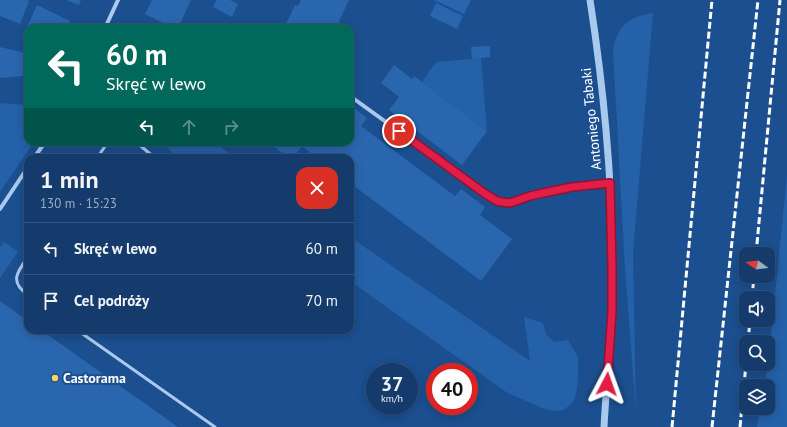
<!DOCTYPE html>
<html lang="pl">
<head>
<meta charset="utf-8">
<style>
  :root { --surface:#143b6b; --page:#214673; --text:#f1f3f6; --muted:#9dadc1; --line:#33557e }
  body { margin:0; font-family:"PT Sans",sans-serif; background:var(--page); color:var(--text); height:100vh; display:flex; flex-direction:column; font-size:15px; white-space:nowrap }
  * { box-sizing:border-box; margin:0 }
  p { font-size:13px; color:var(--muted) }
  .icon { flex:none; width:22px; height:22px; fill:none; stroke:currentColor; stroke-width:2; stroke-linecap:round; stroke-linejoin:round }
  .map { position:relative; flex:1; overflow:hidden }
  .panel { position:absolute; left:24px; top:154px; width:330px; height:180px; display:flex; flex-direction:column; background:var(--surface); border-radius:12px; box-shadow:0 2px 10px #0003,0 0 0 1px var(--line) }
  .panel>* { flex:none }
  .banner { position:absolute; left:24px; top:24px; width:330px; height:122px; border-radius:12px; box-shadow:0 2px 10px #0003,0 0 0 1px var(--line); background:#00695c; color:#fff; overflow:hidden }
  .needle { width:26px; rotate:284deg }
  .fabs { position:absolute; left:739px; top:247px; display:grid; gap:8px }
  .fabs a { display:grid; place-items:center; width:36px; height:36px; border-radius:8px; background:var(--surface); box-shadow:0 2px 10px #0003,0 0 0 1px var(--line); font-size:20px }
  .speed { position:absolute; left:366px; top:363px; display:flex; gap:8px; font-size:20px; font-weight:700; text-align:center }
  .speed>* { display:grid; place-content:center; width:52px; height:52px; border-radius:50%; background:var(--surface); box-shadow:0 2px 10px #0003,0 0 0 1px var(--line); line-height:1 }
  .speed small { font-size:10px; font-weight:400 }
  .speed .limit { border:6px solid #d22; background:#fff; color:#111 }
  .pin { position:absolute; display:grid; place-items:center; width:34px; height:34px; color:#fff; margin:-17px; border:2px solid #fff; border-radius:50%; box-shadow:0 1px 4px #0007 }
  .me { position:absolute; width:44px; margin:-22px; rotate:4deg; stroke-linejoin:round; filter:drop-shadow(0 0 3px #0008) }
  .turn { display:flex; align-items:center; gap:14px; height:84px; padding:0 16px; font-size:18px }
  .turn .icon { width:52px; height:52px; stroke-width:2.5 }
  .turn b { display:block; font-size:28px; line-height:34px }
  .lanes { display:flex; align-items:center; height:38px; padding:0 16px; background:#0003; justify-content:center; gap:20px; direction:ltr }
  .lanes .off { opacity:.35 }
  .round { display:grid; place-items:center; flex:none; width:42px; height:42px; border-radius:12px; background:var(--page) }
  .summary { display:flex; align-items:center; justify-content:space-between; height:68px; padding:0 16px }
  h1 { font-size:24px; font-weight:800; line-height:30px }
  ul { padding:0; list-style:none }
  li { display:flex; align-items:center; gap:12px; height:52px; padding:0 16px; border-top:1px solid var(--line) }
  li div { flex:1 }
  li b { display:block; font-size:15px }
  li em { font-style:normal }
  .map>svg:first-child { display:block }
</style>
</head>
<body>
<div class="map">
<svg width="787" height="427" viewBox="0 0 787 427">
  <rect width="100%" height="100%" fill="#1b4f8f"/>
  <path fill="#2461a8" d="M 653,13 L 633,253 L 636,413 L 625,268 L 613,51 C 617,26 628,17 653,13 Z
    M 481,58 L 487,131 L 422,82 L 436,62 Z
    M 0,103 L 28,105 L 28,142 L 34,142 L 0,192 Z
    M 164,142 L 213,142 L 236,158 L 176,158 L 174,156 Z
    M 787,175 L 787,427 L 757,427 L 760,408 L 768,408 L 768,386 L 764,386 L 768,364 L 770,346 Z
    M 350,237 L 530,361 L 524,317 L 543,323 L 546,334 L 554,342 L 568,340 L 578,357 L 578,374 L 577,389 L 575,397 L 572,403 L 564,410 L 556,411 L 544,409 L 506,392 L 350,281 Z
    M 4,242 L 18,252 L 0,278 L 0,247 Z"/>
  <path fill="#2a66ad" d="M 0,0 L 26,0 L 29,1 L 20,24 L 0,16 Z
    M 66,0 L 81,0 L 79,5 Z
    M 152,0 L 191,0 L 178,28 L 173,28 L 145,14 Z
    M 216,0 L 230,0 L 238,4 L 232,17 L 213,7 Z
    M 301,0 L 349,0 L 336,28 L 295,28 L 286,24 L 295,5 L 298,6 Z
    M 434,0 L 471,0 L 464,14 Z
    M 436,3 L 463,16 L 457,29 L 430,16 Z
    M 37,5 L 70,21 L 67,28 L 28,28 L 28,39 L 23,36 Z
    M 490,46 L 490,57 L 472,59 L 471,47 Z
    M 0,47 L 25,53 L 23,76 L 0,78 Z
    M 394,65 L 412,79 L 414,76 L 487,131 L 462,165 L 389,110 L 399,97 L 381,83 Z
    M 350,105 L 367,118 L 361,126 L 455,196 L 461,189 L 485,207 L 480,215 L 512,239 L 481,281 L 350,183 L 350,158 L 317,158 L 302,146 L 293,158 L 289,158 L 268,142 L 350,142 Z
    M 0,301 L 28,321 L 28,330 L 41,330 L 178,427 L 0,427 Z"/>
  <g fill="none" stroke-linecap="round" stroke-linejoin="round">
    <path stroke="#a9c9ee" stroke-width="3" d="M 136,142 L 155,158
      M 97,158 L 108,142
      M 28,257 C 17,272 9,282 28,295
      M 77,330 L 215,427"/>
    <path stroke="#a9c9ee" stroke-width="4" d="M 105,28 L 118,0
      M 350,96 L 484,193 L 497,201 L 502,202 L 510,203 L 530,196 L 543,193 L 572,187 L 610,183
      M 34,158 L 45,142
      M 0,209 L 28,167"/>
    <path stroke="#a9c9ee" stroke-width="7" d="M 590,0 C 606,103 615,207 612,312 C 610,350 606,389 604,427"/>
    <path stroke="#fff" stroke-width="3" stroke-dasharray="7 3" stroke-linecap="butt" d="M 756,254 L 780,0
      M 752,298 L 754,276
      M 748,342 L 750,320
      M 672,427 L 712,0
      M 712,427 L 758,0
      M 740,427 L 746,364"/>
  </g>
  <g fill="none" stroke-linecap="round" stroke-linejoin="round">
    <defs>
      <path id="route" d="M 399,131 L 484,193 L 497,201 L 502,202 L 510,203 L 530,196 L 543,193 L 572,187 L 610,183 L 612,268 L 612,312 L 607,384"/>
    </defs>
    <use href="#route" stroke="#92132f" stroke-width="10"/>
    <use href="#route" stroke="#e11d48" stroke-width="7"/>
  </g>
  <circle fill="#ffd166" stroke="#1b4f8f" stroke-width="1.5" cx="55" cy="378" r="4"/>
  <g text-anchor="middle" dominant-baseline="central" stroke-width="4" stroke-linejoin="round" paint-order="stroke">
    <g font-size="14" fill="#fff" stroke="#1b4f8f">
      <text transform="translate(591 119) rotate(-96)">Antoniego Tabaki</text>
    </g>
    <g font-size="14" font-weight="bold" fill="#fff" stroke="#1b4f8f" text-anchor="start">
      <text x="63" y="378">Castorama</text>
    </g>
  </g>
</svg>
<div class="fabs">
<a><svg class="needle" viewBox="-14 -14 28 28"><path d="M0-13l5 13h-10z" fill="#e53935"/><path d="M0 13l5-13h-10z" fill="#9dadc1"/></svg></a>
<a><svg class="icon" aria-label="sound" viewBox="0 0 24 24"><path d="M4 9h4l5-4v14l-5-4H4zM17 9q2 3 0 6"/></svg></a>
<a><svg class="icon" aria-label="search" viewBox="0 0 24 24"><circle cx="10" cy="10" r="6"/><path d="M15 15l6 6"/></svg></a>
<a><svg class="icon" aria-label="layers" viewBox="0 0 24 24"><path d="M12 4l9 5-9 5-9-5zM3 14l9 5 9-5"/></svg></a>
</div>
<div class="speed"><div>37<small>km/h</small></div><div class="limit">40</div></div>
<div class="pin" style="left:399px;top:131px;background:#d93025"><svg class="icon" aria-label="arrive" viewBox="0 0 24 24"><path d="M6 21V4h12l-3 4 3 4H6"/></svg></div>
<svg class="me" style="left:607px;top:384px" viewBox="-20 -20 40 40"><path d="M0-17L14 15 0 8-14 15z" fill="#e11d48" stroke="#fff" stroke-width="4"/></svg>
<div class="banner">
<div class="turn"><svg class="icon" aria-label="left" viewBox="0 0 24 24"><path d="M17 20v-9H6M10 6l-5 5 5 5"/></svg><div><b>60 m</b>Skręć w lewo</div></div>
<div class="lanes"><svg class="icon" aria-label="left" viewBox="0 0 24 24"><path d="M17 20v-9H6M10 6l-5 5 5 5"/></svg><svg class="icon off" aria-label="ahead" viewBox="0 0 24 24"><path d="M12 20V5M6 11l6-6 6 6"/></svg><svg class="icon off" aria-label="right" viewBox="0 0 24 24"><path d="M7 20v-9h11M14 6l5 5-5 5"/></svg></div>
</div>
<section class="panel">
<div class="summary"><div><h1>1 min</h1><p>130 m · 15:23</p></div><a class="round" style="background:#d93025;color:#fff"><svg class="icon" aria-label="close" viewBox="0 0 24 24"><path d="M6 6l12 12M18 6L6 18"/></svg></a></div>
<ul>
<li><svg class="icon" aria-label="left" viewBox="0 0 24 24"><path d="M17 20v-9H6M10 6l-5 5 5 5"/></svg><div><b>Skręć w lewo</b></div><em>60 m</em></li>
<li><svg class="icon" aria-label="arrive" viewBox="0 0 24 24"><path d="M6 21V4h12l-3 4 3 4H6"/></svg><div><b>Cel podróży</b></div><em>70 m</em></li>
</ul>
</section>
</div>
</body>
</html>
